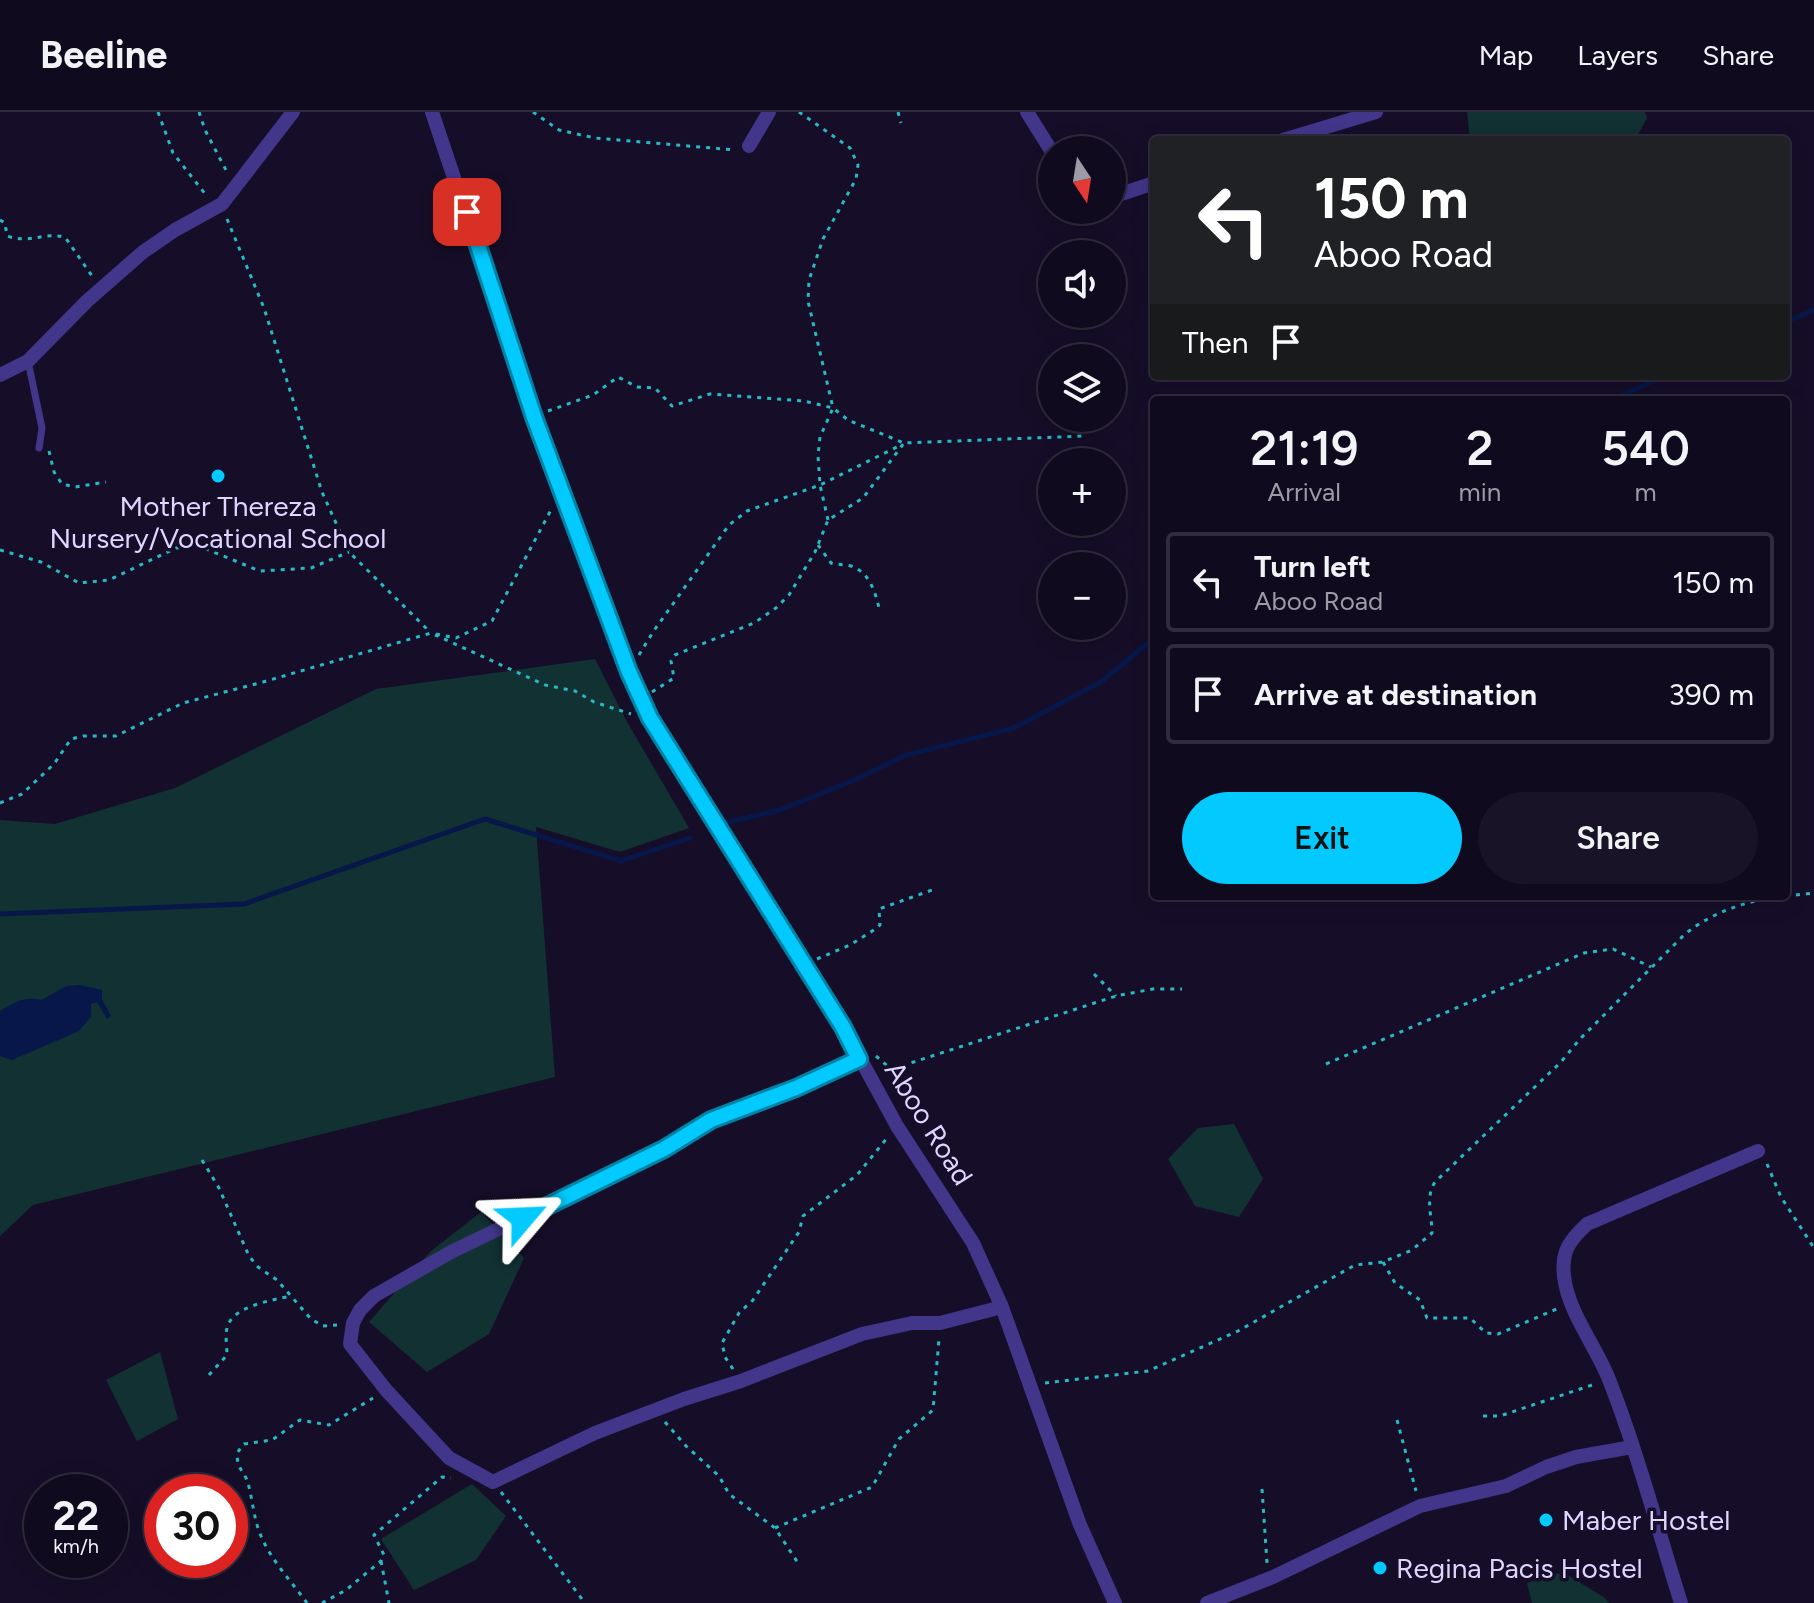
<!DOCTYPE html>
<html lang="en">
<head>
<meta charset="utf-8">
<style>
  :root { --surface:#100a1f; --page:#191328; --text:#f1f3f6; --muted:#9c9aa4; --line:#302b3d; --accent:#02caff }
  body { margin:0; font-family:Figtree,sans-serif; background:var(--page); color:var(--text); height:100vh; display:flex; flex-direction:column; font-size:30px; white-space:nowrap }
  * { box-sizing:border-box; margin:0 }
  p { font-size:26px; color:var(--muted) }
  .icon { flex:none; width:44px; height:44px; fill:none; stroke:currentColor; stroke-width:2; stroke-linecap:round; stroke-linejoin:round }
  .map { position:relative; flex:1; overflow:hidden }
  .side { position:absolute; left:1150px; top:284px; width:640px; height:504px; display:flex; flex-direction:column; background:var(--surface); border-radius:8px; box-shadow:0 4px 20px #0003,0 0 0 2px var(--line) }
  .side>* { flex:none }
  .guide { position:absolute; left:1150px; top:24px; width:640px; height:244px; border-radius:8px; box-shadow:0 4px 20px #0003,0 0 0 2px var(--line); background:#202124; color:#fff; overflow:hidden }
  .needle { width:52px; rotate:168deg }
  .controls { position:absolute; left:1038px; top:24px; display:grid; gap:16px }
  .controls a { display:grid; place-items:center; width:88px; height:88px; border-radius:50%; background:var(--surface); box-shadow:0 4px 20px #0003,0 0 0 2px var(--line); font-size:40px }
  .speed { position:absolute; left:24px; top:1362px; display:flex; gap:16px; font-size:40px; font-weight:700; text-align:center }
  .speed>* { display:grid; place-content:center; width:104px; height:104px; border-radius:50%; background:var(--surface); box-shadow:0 4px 20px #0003,0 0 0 2px var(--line); line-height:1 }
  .speed small { font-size:20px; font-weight:400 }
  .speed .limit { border:12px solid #d22; background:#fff; color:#111 }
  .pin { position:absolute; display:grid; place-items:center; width:68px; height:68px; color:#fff; margin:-34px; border-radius:16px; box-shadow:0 4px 12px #0006 }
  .me { position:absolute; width:88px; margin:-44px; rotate:64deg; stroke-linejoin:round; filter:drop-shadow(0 0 6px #0008) }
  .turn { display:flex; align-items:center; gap:28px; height:168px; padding:0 32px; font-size:36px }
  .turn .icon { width:104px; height:104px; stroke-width:2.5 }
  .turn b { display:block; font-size:56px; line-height:68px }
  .then { display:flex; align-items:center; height:76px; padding:0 32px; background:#0003; gap:16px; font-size:30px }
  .eta { display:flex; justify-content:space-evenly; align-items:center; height:136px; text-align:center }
  .eta b { font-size:48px; font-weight:600; line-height:56px }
  .primary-button { display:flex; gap:16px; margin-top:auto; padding:16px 32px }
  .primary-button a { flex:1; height:92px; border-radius:48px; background:var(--accent); color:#111; font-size:32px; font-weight:600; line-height:92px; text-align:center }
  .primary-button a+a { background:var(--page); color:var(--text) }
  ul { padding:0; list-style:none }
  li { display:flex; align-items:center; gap:24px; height:100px; margin:0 16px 12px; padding:0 16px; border:4px solid var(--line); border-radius:8px }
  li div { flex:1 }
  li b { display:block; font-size:30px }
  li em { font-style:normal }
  header { display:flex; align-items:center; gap:48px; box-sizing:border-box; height:112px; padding:0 40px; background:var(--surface); border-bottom:2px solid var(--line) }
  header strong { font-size:38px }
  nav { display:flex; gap:44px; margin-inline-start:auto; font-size:28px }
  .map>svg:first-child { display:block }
</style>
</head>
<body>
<header>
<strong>Beeline</strong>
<nav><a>Map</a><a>Layers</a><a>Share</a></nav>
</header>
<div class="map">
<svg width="1814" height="1491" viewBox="0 0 1814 1491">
  <rect width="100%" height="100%" fill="#160e29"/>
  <path fill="#113133" d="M 1467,0 L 1645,0 L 1647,6 L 1635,28 L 1470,28 Z
    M 595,547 L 626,608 L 689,716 L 620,740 L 536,715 L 555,965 L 33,1093 L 0,1124 L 0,708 L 55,712 L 175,676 L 376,577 Z
    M 1234,1012 L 1263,1067 L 1239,1105 L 1195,1094 L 1168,1047 L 1198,1016 Z
    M 481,1100 L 524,1146 L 489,1222 L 427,1260 L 369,1210 L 431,1139 Z
    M 160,1240 L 178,1307 L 137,1329 L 106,1268 Z
    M 472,1372 L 506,1404 L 476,1448 L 414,1478 L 381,1427 Z
    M 1563,1460 L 1605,1486 L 1609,1491 L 1532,1491 L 1527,1471 Z"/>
  <path fill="#071749" d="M 80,873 L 102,878 L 102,887 L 111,904 L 107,907 L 97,890 L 91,892 L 91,905 L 79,919 L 12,948 L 0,944 L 0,899 C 16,890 23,884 42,888 L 66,874 Z"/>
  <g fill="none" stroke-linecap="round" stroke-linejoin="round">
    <path stroke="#071749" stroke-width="5" d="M 1786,210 L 1814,198
      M 1612,288 L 1664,264
      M 724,711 L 780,698 L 850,670 L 906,643 L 1014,616 L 1101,570 L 1154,526
      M 0,802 L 244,792 L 485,707 L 621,749 L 690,726"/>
    <path stroke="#27bac2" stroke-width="3" stroke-dasharray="4 6" stroke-linecap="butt" d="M 158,0 L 173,41 L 206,83
      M 199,0 L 205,18 L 228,62
      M 533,0 L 559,18 L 595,26 L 735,38
      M 799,0 L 850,36 L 858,53 L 856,67 L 823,127 L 809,168 L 808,189 L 833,296 L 820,325 L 818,344 L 820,373 L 828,408
      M 898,0 L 901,11
      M 227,107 L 264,196 L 322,380 L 349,440 L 429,519
      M 0,108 L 5,111 L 7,124 C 31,132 42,120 65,125 L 92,164
      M 548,299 L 593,283 L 618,265 L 637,275 L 655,276 L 672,294 L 710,282 L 804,289 L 833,296 L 848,308 L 904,331 L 1084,324
      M 49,339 L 54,360 L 62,372 L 75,375 L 106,370
      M 818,433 L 831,451 C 837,453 844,452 851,454 C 869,460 875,479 879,496
      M 0,438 L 41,450 L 79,471 L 109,468 L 176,436 L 201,435 L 260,459 L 311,456 L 349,440
      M 436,522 L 456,526 L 492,509 L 552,396
      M 639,543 L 653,520 L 729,413 L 747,399 L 820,373 L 901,333
      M 652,580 L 674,566 L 671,549 L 675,543 L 754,511 L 776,496 L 789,483 L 815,440 L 828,408 L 863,386 L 904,331
      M 0,691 L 22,682 L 54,652 L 71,627 L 83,624 L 116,624 L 183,591 L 263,570 L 431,521 L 545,573 L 575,579 L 594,590 L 631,602
      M 1786,784 L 1814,781
      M 817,847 L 850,833 L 877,816 L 880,813 L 879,797 L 935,777
      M 1094,862 L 1116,884
      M 876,944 L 892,958
      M 1326,952 L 1584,841 L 1613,837 L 1651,855
      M 883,960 L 1116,884 L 1153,877 L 1182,877
      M 202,1048 L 219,1076 L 249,1144 L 258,1155 L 277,1168 L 311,1207 L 323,1214 L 338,1213
      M 1767,1052 L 1781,1085 L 1814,1136
      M 1383,1150 L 1395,1171 L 1420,1188 L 1427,1206 L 1470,1206 L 1486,1221 L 1498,1222 L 1559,1196
      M 733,1257 L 725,1245 L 722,1231 L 739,1201 L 753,1188 L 799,1120 L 803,1104 L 857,1063 L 887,1026
      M 209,1263 L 227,1243 C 227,1235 225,1224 227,1216 C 232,1194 273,1188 291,1184
      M 1045,1271 L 1148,1259 L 1238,1219 L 1355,1153 L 1383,1150 L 1412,1138 L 1432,1121 C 1432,1104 1425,1085 1435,1070 L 1560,951 L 1580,927 L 1685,822 C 1714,799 1749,788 1785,784
      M 1483,1304 L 1500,1304 L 1595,1272
      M 1397,1308 L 1416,1379
      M 665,1310 L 686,1334 L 719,1364 L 729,1382 L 775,1416 L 800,1454
      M 1262,1377 L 1267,1451
      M 501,1380 L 585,1491
      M 775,1416 L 872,1375 L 899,1327 L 933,1298 L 939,1227
      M 381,1449 L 389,1491
      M 307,1491 C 291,1469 271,1448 261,1424 C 254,1408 253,1391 249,1375 C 246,1359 237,1360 237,1341 L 244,1332 L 272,1328 L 300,1308 L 329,1313 L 373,1286
      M 322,1491 L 346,1478 L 381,1449 L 384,1443 L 374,1423 L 442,1365 L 451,1366"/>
    <path stroke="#42368b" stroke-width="7" d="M 28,249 L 42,316 L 39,336"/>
    <path stroke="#42368b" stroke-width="14" d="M 432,0 L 534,305 L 629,560 L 650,606 L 843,915 L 897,1014 L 973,1131 L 1002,1195 L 1080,1413 L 1115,1491
      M 1027,0 L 1052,40
      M 1283,28 L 1376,0
      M 749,34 L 769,0
      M 1112,85 L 1154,71
      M 0,263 L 28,249 L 87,189 L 143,140 L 175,118 L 222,92 L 293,0
      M 859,947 L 796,976 L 711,1008 L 664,1037 L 451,1140 L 374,1184 L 360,1198 L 353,1211 L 350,1232 L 386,1278 L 449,1346 L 493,1370 L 595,1321 L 684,1287 L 741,1269 L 862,1222 L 912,1211 L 940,1211 L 1002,1195
      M 1207,1491 L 1273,1465 L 1420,1394 L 1506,1374 L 1546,1355 L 1576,1345 L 1632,1335
      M 1681,1491 C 1658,1418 1638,1342 1610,1270 C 1597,1235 1568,1201 1564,1164 C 1561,1139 1570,1128 1587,1112 L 1758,1039"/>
  </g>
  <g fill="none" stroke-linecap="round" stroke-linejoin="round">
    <defs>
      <path id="route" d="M 467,100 L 534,305 L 629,560 L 650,606 L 843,915 L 859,947 L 796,976 L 711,1008 L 664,1037 L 523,1106"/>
    </defs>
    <use href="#route" stroke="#0183a6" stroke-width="20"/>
    <use href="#route" stroke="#02caff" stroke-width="14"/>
  </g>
  <g fill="#02caff" stroke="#160e29" stroke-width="3">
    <circle cx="218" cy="364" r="8"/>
    <circle cx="1546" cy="1408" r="8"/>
    <circle cx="1380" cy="1456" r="8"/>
  </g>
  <g text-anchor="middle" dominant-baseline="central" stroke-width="7" stroke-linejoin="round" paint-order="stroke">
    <g font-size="28" fill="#dfd6ff" stroke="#160e29" text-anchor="start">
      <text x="218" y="394" text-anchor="middle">Mother Thereza<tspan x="218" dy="32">Nursery/Vocational School</tspan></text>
      <text x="1562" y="1408">Maber Hostel</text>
      <text x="1396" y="1456">Regina Pacis Hostel</text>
    </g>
    <g font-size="28" fill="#dfd6ff" stroke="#160e29">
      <text transform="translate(929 1011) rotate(58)">Aboo Road</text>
    </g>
  </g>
</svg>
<div class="controls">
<a><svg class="needle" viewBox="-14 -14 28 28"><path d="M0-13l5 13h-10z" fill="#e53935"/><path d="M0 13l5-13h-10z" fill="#9c9aa4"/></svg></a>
<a><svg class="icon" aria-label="sound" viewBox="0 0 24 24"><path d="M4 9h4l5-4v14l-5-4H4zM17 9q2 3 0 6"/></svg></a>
<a><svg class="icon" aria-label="layers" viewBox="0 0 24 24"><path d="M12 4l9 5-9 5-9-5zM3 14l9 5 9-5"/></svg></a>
<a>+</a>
<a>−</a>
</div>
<div class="speed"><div>22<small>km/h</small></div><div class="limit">30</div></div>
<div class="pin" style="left:467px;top:100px;background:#d93025"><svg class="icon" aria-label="arrive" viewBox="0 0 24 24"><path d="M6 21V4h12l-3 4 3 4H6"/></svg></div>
<svg class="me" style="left:523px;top:1106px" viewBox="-20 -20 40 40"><path d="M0-17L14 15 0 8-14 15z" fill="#02caff" stroke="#fff" stroke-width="4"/></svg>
<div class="guide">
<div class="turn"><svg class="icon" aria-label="left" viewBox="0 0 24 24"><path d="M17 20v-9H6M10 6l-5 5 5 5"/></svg><div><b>150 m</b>Aboo Road</div></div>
<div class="then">Then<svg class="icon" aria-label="arrive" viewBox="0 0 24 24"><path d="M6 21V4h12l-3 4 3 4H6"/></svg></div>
</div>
<section class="side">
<div class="eta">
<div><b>21:19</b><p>Arrival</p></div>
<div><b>2</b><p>min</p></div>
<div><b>540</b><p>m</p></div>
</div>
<ul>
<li><svg class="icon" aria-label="left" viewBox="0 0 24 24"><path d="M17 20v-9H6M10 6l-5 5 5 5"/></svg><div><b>Turn left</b><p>Aboo Road</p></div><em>150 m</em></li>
<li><svg class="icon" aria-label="arrive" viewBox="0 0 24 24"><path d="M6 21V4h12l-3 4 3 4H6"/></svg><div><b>Arrive at destination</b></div><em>390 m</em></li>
</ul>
<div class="primary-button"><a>Exit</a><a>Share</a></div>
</section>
</div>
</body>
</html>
